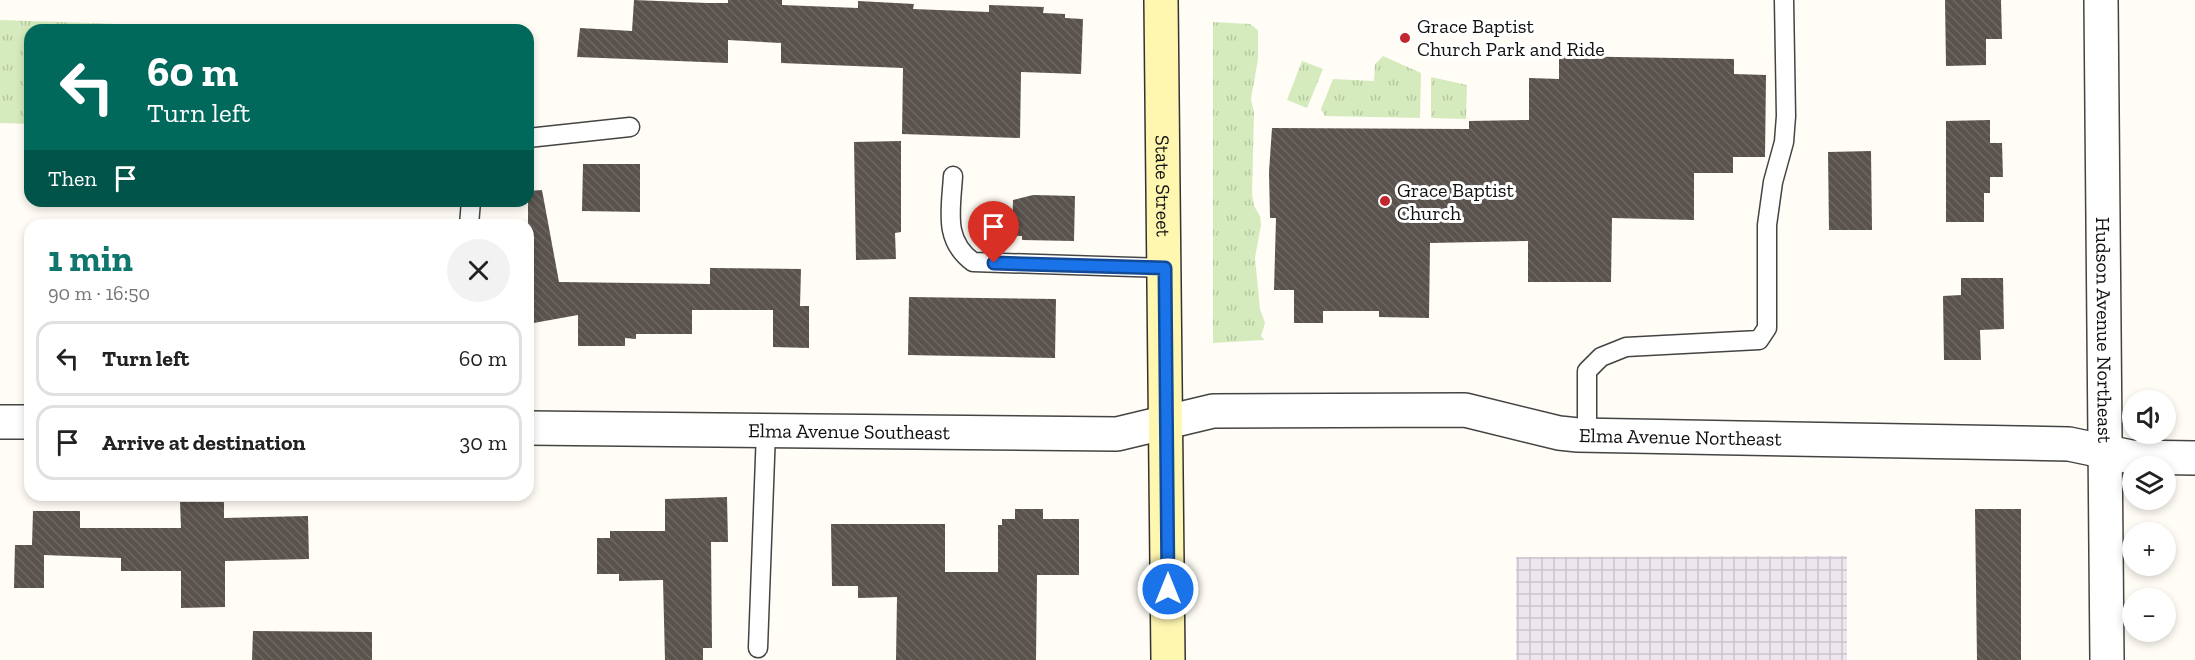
<!DOCTYPE html>
<html lang="en">
<head>
<meta charset="utf-8">
<style>
  :root { --surface:#fff; --page:#f2f2f2; --text:#222; --muted:#767676; --line:#e0e0e0; --accent:#0f766e }
  body { margin:0; font-family:"Zilla Slab",serif; background:var(--page); color:var(--text); height:100vh; display:flex; flex-direction:column; font-size:22px; white-space:nowrap }
  * { box-sizing:border-box; margin:0 }
  p { font-size:20px; color:var(--muted) }
  .icon { flex:none; width:33px; height:33px; fill:none; stroke:currentColor; stroke-width:2; stroke-linecap:round; stroke-linejoin:round }
  .map { position:relative; flex:1; overflow:hidden }
  .side { position:absolute; left:24px; top:219px; width:510px; height:282px; display:flex; flex-direction:column; background:var(--surface); border-radius:18px; box-shadow:0 3px 9px #0003 }
  .side>* { flex:none }
  .guide { position:absolute; left:24px; top:24px; width:510px; height:183px; border-radius:18px; box-shadow:0 3px 9px #0003; background:#00695c; color:#fff; overflow:hidden }
  .tools { position:absolute; left:2122px; top:390px; display:grid; gap:12px }
  .tools a { display:grid; place-items:center; width:54px; height:54px; border-radius:50%; background:var(--surface); box-shadow:0 3px 9px #0003; font-size:30px }
  .pin { position:absolute; display:grid; place-items:center; width:51px; height:51px; color:#fff; margin:-62px -26px; border-radius:50% 50% 50% 0; rotate:-45deg; box-shadow:0 0 6px #0007 }
  .pin .icon { rotate:45deg }
  .me { position:absolute; width:66px; margin:-33px; rotate:0deg; stroke-linejoin:round; filter:drop-shadow(0 0 4px #0008) }
  .turn { display:flex; align-items:center; gap:21px; height:126px; padding:0 24px; font-size:27px }
  .turn .icon { width:78px; height:78px; stroke-width:2.5 }
  .turn b { display:block; font-size:42px; line-height:51px }
  .then { display:flex; align-items:center; height:57px; padding:0 24px; background:#0003; gap:12px; font-size:22px }
  .round { display:grid; place-items:center; flex:none; width:63px; height:63px; border-radius:32px; background:var(--page) }
  .overview { display:flex; align-items:center; justify-content:space-between; height:102px; padding:0 24px }
  h1 { font-size:36px; font-weight:700; line-height:45px; color:var(--accent) }
  ul { padding:0; list-style:none }
  li { display:flex; align-items:center; gap:18px; height:75px; margin:0 12px 9px; padding:0 12px; border:3px solid var(--line); border-radius:18px }
  li div { flex:1 }
  li b { display:block; font-size:22px }
  li em { font-style:normal }
  .map>svg:first-child { display:block }
</style>
</head>
<body>
<div class="map">
<svg width="2195" height="660" viewBox="0 0 2195 660">
  <defs>
    <pattern id="industrial-grid" width="8" height="8" patternUnits="userSpaceOnUse" patternTransform="scale(1.5)"><rect width="8" height="8" fill="#eee6ef"/><path d="M0 4h8M4 0v8" fill="none" stroke="#cbc4cc"/></pattern>
    <pattern id="grass-tufts" width="24" height="20" patternUnits="userSpaceOnUse" patternTransform="scale(1.5)"><rect width="24" height="20" fill="#d5ebbd"/><path d="M3 7l-1-3M5 7V3M7 7l1-3M15 17l-1-3M17 17v-4M19 17l1-3" fill="none" stroke="#b6c8a1"/></pattern>
    <pattern id="building-back-hatch" width="6" height="6" patternUnits="userSpaceOnUse" patternTransform="scale(1.5)"><rect width="6" height="6" fill="#5a524d"/><path d="M-1 5l2 2M0 0l6 6M5-1l2 2" fill="none" stroke="#6d6662"/></pattern>
  </defs>
  <rect width="100%" height="100%" fill="#fffdf5"/>
  <path fill="url(#industrial-grid)" d="M 1847,556 L 1847,660 L 1516,660 L 1516,557 Z"/>
  <path fill="url(#grass-tufts)" d="M 0,20 L 236,28 L 236,30 L 30,30 L 30,124 L 0,123 Z
    M 1213,22 L 1250,24 L 1258,30 L 1258,59 L 1251,99 L 1254,113 L 1252,194 L 1254,206 L 1260,216 L 1261,225 L 1255,258 L 1260,309 L 1265,323 L 1261,336 L 1264,340 L 1213,343 Z
    M 1383,56 L 1421,73 L 1420,118 L 1325,116 L 1321,109 L 1333,79 L 1374,81 L 1375,64 Z
    M 1302,61 L 1323,69 L 1307,108 L 1287,100 Z
    M 1431,77 L 1467,85 L 1466,119 L 1431,118 Z"/>
  <path fill="url(#building-back-hatch)" d="M 634,0 L 707,3 L 728,3 L 728,0 L 782,0 L 782,5 L 858,8 L 858,1 L 914,4 L 913,9 L 989,12 L 989,5 L 1044,7 L 1043,13 L 1065,14 L 1065,18 L 1083,19 L 1081,74 L 1021,72 L 1020,138 L 902,134 L 903,68 L 781,63 L 781,43 L 728,40 L 728,63 L 577,57 L 580,28 L 632,31 Z
    M 1945,0 L 2001,0 L 2002,39 L 1986,39 L 1986,65 L 1946,66 Z
    M 1559,56 L 1734,59 L 1734,74 L 1766,75 L 1765,157 L 1733,157 L 1733,173 L 1694,173 L 1694,220 L 1612,218 L 1611,282 L 1528,282 L 1528,241 L 1430,243 L 1429,318 L 1379,317 L 1379,311 L 1323,311 L 1323,323 L 1294,323 L 1294,290 L 1274,290 L 1276,218 L 1270,218 L 1269,172 L 1272,128 L 1469,129 L 1469,121 L 1529,120 L 1529,78 L 1559,79 Z
    M 1990,120 L 1990,143 L 2002,143 L 2003,177 L 1990,177 L 1990,193 L 1984,193 L 1984,222 L 1946,222 L 1946,121 Z
    M 901,141 L 901,232 L 895,233 L 896,259 L 856,260 L 854,142 Z
    M 1871,151 L 1872,230 L 1829,230 L 1828,152 Z
    M 583,164 L 640,164 L 640,212 L 582,211 Z
    M 542,190 L 559,282 L 710,284 L 710,268 L 801,269 L 800,306 L 809,306 L 809,348 L 773,347 L 773,310 L 692,310 L 692,334 L 636,334 L 636,339 L 625,338 L 625,346 L 578,346 L 578,315 L 528,324 L 528,191 Z
    M 1033,195 L 1075,196 L 1074,241 L 1022,240 L 1022,236 L 1012,236 L 1013,200 Z
    M 1961,278 L 2003,278 L 2004,329 L 1980,330 L 1981,360 L 1944,360 L 1943,296 L 1961,295 Z
    M 909,297 L 1056,299 L 1055,358 L 908,355 Z
    M 727,497 L 728,542 L 711,542 L 712,648 L 703,648 L 703,660 L 665,660 L 663,580 L 619,581 L 619,574 L 597,574 L 597,538 L 610,538 L 610,531 L 665,531 L 665,499 Z
    M 180,502 L 224,502 L 224,518 L 308,516 L 309,559 L 225,561 L 225,607 L 181,608 L 181,571 L 121,571 L 121,558 L 44,555 L 44,588 L 14,588 L 15,545 L 32,545 L 33,511 L 80,511 L 80,528 L 181,528 Z
    M 1015,509 L 1043,509 L 1043,519 L 1079,519 L 1079,575 L 1037,575 L 1036,660 L 896,660 L 897,597 L 858,598 L 858,586 L 832,586 L 831,524 L 945,524 L 945,572 L 998,572 L 998,525 L 1002,525 L 1002,519 L 1015,519 Z
    M 1975,509 L 2021,509 L 2021,660 L 1977,660 Z
    M 253,631 L 372,632 L 372,660 L 252,660 Z"/>
  <g fill="none" stroke-linecap="round" stroke-linejoin="round">
    <defs>
      <path id="service" d="M 528,138 L 630,127
        M 953,176 C 951,210 943,240 973,262 L 1165,268
        M 469,225 L 471,201
        M 1587,435 L 1587,371 L 1601,357 L 1626,347 L 1759,340 L 1767,328 L 1767,225 L 1773,182 L 1784,142 L 1786,116 L 1784,0
        M 758,648 L 766,431"/>
      <g id="minor">
        <path id="s1" d="M 2101,0 L 2107,660"/>
        <path d="M 0,422 L 30,422"/>
        <path id="s2" d="M 528,428 L 1117,434 L 1213,411 L 1465,410 L 1559,433 L 1578,435 L 2069,444 L 2131,457 L 2195,458"/>
      </g>
      <g id="secondary">
        <path id="s3" d="M 1161,0 L 1168,660"/>
      </g>
    </defs>
    <use href="#service" stroke="#444" stroke-width="21"/>
    <use href="#minor" stroke="#444" stroke-width="36"/>
    <use href="#secondary" stroke="#333" stroke-width="36"/>
    <use href="#service" stroke="#fff" stroke-width="18"/>
    <use href="#minor" stroke="#fff" stroke-width="33"/>
    <use href="#secondary" stroke="#fff6b0" stroke-width="33"/>
  </g>
  <g fill="none" stroke-linecap="round" stroke-linejoin="round">
    <defs>
      <path id="route" d="M 994,263 L 1165,268 L 1168,589"/>
    </defs>
    <use href="#route" stroke="#114b97" stroke-width="15"/>
    <use href="#route" stroke="#1a73e8" stroke-width="10"/>
  </g>
  <g fill="#c4262e" stroke="#fff" stroke-width="2">
    <circle cx="1405" cy="38" r="6"/>
    <circle cx="1385" cy="201" r="6"/>
  </g>
  <g text-anchor="middle" dominant-baseline="central" stroke-width="6" stroke-linejoin="round" paint-order="stroke">
    <g font-size="20" fill="#111" stroke="#fff" text-anchor="start">
      <text x="1417" y="26">Grace Baptist<tspan x="1417" dy="23">Church Park and Ride</tspan></text>
      <text x="1397" y="190">Grace Baptist<tspan x="1397" dy="23">Church</tspan></text>
    </g>
    <g font-size="20" fill="#111" stroke="#fff">
      <text stroke="none"><textPath href="#s3" startOffset="186">State Street</textPath></text>
      <text stroke="none"><textPath href="#s1" startOffset="330">Hudson Avenue Northeast</textPath></text>
      <text stroke="none"><textPath href="#s2" startOffset="321">Elma Avenue Southeast</textPath></text>
      <text stroke="none"><textPath href="#s2" startOffset="1158">Elma Avenue Northeast</textPath></text>
    </g>
  </g>
</svg>
<div class="tools">
<a><svg class="icon" aria-label="sound" viewBox="0 0 24 24"><path d="M4 9h4l5-4v14l-5-4H4zM17 9q2 3 0 6"/></svg></a>
<a><svg class="icon" aria-label="layers" viewBox="0 0 24 24"><path d="M12 4l9 5-9 5-9-5zM3 14l9 5 9-5"/></svg></a>
<a>+</a>
<a>−</a>
</div>
<div class="pin" style="left:994px;top:263px;background:#d93025"><svg class="icon" aria-label="arrive" viewBox="0 0 24 24"><path d="M6 21V4h12l-3 4 3 4H6"/></svg></div>
<svg class="me" style="left:1168px;top:589px" viewBox="-20 -20 40 40"><circle r="17" fill="#1a73e8" stroke="#fff" stroke-width="3"/><path d="M0-11L8 9 0 5-8 9z" fill="#fff"/></svg>
<div class="guide">
<div class="turn"><svg class="icon" aria-label="left" viewBox="0 0 24 24"><path d="M17 20v-9H6M10 6l-5 5 5 5"/></svg><div><b>60 m</b>Turn left</div></div>
<div class="then">Then<svg class="icon" aria-label="arrive" viewBox="0 0 24 24"><path d="M6 21V4h12l-3 4 3 4H6"/></svg></div>
</div>
<section class="side">
<div class="overview"><div><h1>1 min</h1><p>90 m · 16:50</p></div><a class="round"><svg class="icon" aria-label="close" viewBox="0 0 24 24"><path d="M6 6l12 12M18 6L6 18"/></svg></a></div>
<ul>
<li><svg class="icon" aria-label="left" viewBox="0 0 24 24"><path d="M17 20v-9H6M10 6l-5 5 5 5"/></svg><div><b>Turn left</b></div><em>60 m</em></li>
<li><svg class="icon" aria-label="arrive" viewBox="0 0 24 24"><path d="M6 21V4h12l-3 4 3 4H6"/></svg><div><b>Arrive at destination</b></div><em>30 m</em></li>
</ul>
</section>
</div>
</body>
</html>
